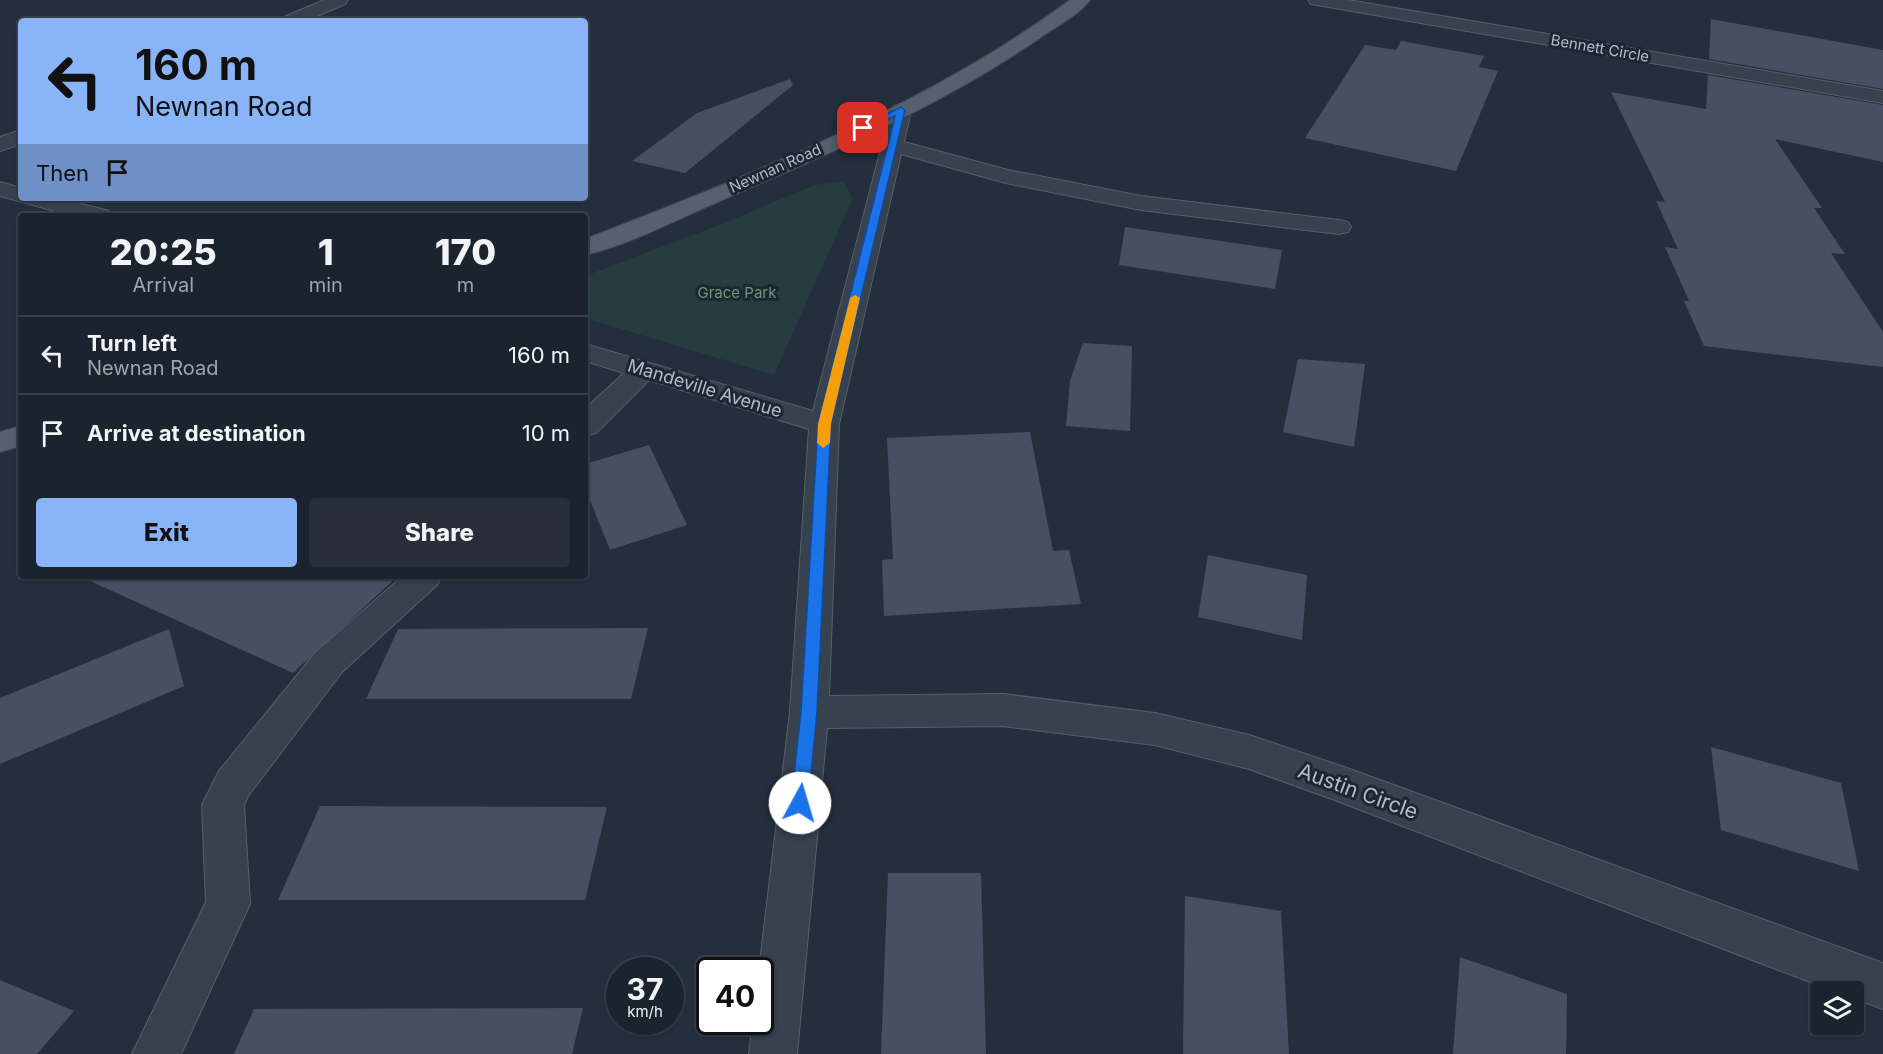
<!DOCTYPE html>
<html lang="en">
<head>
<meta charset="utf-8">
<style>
  :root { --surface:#1b232e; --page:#282f3a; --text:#f1f3f6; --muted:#a0a4aa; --line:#39404a; --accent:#8ab4f8 }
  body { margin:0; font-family:Inter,sans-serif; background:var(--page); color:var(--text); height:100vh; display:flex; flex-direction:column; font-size:22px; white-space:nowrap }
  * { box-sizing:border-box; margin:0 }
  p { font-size:20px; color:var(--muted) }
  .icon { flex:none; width:33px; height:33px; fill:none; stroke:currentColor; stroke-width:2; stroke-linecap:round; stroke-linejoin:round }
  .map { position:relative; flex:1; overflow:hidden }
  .drawer { position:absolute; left:18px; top:213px; width:570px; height:366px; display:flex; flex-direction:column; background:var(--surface); border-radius:6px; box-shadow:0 2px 4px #0004,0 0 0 2px var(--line) }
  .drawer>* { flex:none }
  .guide { position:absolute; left:18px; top:18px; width:570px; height:183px; border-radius:6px; box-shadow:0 2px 4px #0004,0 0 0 2px var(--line); background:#8ab4f8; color:#111; overflow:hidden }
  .buttons { position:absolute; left:1810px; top:981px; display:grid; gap:12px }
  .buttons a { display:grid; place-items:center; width:54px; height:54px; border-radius:6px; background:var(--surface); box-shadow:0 2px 4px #0004,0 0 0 2px var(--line); font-size:30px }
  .speed { position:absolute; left:606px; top:957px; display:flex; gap:12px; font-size:30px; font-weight:700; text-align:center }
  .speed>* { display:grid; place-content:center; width:78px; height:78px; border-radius:50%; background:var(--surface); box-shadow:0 2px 4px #0004,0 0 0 2px var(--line); line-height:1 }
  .speed small { font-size:15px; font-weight:400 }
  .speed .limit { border:3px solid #111; border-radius:9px; background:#fff; color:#111 }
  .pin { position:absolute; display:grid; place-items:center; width:51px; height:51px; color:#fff; margin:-26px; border-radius:12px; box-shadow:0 3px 9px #0006 }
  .me { position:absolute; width:66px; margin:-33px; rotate:6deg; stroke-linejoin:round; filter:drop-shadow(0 0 4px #0008) }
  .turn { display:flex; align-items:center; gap:21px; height:126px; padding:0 18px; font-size:27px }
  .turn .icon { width:78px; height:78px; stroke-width:2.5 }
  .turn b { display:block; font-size:42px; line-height:51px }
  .then { display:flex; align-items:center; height:57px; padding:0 18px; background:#0003; gap:12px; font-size:22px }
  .eta { display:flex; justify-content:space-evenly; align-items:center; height:102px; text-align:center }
  .eta b { font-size:36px; font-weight:800; line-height:42px }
  .button { display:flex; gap:12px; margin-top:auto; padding:12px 18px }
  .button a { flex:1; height:69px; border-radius:6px; background:var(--accent); color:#111; font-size:24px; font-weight:800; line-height:69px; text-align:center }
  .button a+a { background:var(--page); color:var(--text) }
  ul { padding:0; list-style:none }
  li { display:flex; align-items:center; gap:18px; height:78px; padding:0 18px; border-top:2px solid var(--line) }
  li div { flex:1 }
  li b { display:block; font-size:22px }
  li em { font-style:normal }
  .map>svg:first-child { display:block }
</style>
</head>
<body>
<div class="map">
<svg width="1883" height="1054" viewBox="0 0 1883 1054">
  <rect width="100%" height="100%" fill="#242f3e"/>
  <path fill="#263c3f" d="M 843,181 L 853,198 L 774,375 L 585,318 L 585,276 L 719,225 L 815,185 Z"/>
  <path fill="#455162" d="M 1711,19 L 1883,50 L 1883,89 L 1709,59 Z
    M 1401,41 L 1484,56 L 1479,67 L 1498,71 L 1456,171 L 1305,138 L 1365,45 L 1396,50 Z
    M 1708,75 L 1883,105 L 1883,162 L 1775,139 L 1822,208 L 1814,208 L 1845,254 L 1831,253 L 1883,332 L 1883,367 L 1704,346 L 1684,301 L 1689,301 L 1665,247 L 1678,249 L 1656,201 L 1665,202 L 1611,92 L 1706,109 Z
    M 790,79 L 793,85 L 685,173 L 632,161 L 697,113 Z
    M 1125,227 L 1282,250 L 1275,289 L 1119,265 Z
    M 1083,343 L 1132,346 L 1130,431 L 1066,426 L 1070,381 Z
    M 1298,359 L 1365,364 L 1354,447 L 1283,432 Z
    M 1030,432 L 1053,551 L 1069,550 L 1081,604 L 884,616 L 882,560 L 893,559 L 887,438 Z
    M 649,445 L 687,525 L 610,550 L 585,488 L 585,464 Z
    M 1208,555 L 1307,575 L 1302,640 L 1198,617 Z
    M 79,576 L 398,576 L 293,673 Z
    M 648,628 L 631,699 L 366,699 L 398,629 Z
    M 169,629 L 184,686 L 0,764 L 0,698 Z
    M 1711,747 L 1841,783 L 1859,871 L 1721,830 Z
    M 320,806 L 607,807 L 585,900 L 278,900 Z
    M 888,873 L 981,873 L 986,1054 L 881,1054 Z
    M 1185,896 L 1281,911 L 1289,1054 L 1183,1054 Z
    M 1460,957 L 1567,994 L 1566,1054 L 1453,1054 Z
    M 0,980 L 74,1011 L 37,1054 L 0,1054 Z
    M 583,1008 L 572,1054 L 234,1054 L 254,1009 Z"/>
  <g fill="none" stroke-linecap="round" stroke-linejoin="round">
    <defs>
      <path id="minor" d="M 324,0 L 348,0 L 345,4 L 305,21 L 281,21 L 284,17 Z
        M 1308,0 L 1348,0 L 1883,91 L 1883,103 L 1317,5 L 1311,4 Z
        M 901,104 L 908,106 L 911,110 L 904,142 L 1008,170 L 1141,196 L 1339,220 L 1348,222 L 1351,227 L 1348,232 L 1339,234 L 1141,210 L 1006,183 L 901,154 L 839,424 L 829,696 L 1003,694 L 1155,713 L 1249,735 L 1344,767 L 1883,963 L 1883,1009 L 1854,998 L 1854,992 L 1836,992 L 1332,799 L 1249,769 L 1155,745 L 1003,726 L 827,728 L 797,1054 L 749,1054 L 753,1022 L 760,1022 L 760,970 L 759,970 L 790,712 L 809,429 L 649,380 L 596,433 L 585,436 L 585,409 L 624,373 L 585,361 L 585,344 L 813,411 L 891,110 L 894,106 Z
        M 21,130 L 21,144 L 0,151 L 0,137 Z
        M 0,182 L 21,188 L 21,198 L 59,198 L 109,211 L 113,216 L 73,216 L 0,196 Z
        M 403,576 L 442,576 L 437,585 L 342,672 L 248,796 L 244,805 L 250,904 L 181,1054 L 132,1054 L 206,902 L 202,805 L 219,771 L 316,652 Z"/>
      <path id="major" d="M 1070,0 L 1090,0 C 1080,14 1060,24 1047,33 C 947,103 832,153 720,201 C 678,219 629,245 585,255 L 585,239 C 749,176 928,105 1070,0 Z
        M 21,426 L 21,446 L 0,452 L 0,432 Z"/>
    </defs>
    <use href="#minor" stroke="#565f6c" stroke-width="2"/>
    <use href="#major" stroke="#414a57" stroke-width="2"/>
    <use href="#minor" fill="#38414e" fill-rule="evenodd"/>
    <use href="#major" fill="#56606e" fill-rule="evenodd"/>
  </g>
  <path fill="#1a73e8" stroke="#114b97" stroke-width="1.5" d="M 901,107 L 905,110 L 831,424 L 817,712 L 808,803 L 806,808 L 800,810 L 794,808 L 791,803 L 801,712 L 818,424 L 895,116 L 866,130 L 858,128 Z"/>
  <path fill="#f59e0b" d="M 855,295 L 860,298 L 831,424 L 830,443 L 823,448 L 817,443 L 818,424 L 850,298 Z"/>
  <g text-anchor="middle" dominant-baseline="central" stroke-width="6" stroke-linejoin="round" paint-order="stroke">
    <g font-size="15" fill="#b4bcc9" stroke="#1d2633">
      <text transform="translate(1600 48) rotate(10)">Bennett Circle</text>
      <text transform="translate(775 168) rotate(-24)">Newnan Road</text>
    </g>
    <g font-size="15" fill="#6b9a76" stroke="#1d2633">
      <text x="737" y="292">Grace Park</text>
    </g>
    <g font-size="18" fill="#b4bcc9" stroke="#1d2633">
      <text transform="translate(705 388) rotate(17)">Mandeville Avenue</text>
    </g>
    <g font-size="21" fill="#b4bcc9" stroke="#1d2633">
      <text transform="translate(1358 791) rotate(20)">Austin Circle</text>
    </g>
  </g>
</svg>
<div class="buttons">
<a><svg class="icon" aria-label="layers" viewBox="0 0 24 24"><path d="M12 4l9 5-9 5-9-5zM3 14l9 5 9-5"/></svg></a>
</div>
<div class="speed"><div>37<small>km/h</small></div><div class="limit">40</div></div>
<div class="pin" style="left:863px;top:128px;background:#d93025"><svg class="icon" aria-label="arrive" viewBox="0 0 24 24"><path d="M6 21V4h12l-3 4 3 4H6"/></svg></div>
<svg class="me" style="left:800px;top:803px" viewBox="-20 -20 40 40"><circle r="19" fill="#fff"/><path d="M0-13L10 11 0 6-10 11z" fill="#1a73e8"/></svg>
<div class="guide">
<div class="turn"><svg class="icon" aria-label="left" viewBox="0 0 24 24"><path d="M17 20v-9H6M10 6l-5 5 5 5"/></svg><div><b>160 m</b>Newnan Road</div></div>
<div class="then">Then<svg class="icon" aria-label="arrive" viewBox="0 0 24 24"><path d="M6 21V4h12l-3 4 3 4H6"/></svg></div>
</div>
<section class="drawer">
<div class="eta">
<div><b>20:25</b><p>Arrival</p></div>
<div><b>1</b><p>min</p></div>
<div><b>170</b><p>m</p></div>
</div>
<ul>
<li><svg class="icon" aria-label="left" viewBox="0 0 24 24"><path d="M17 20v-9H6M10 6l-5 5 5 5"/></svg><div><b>Turn left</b><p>Newnan Road</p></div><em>160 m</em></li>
<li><svg class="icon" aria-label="arrive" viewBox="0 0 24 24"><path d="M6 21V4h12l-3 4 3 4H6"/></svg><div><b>Arrive at destination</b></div><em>10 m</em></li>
</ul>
<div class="button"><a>Exit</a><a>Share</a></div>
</section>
</div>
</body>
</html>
